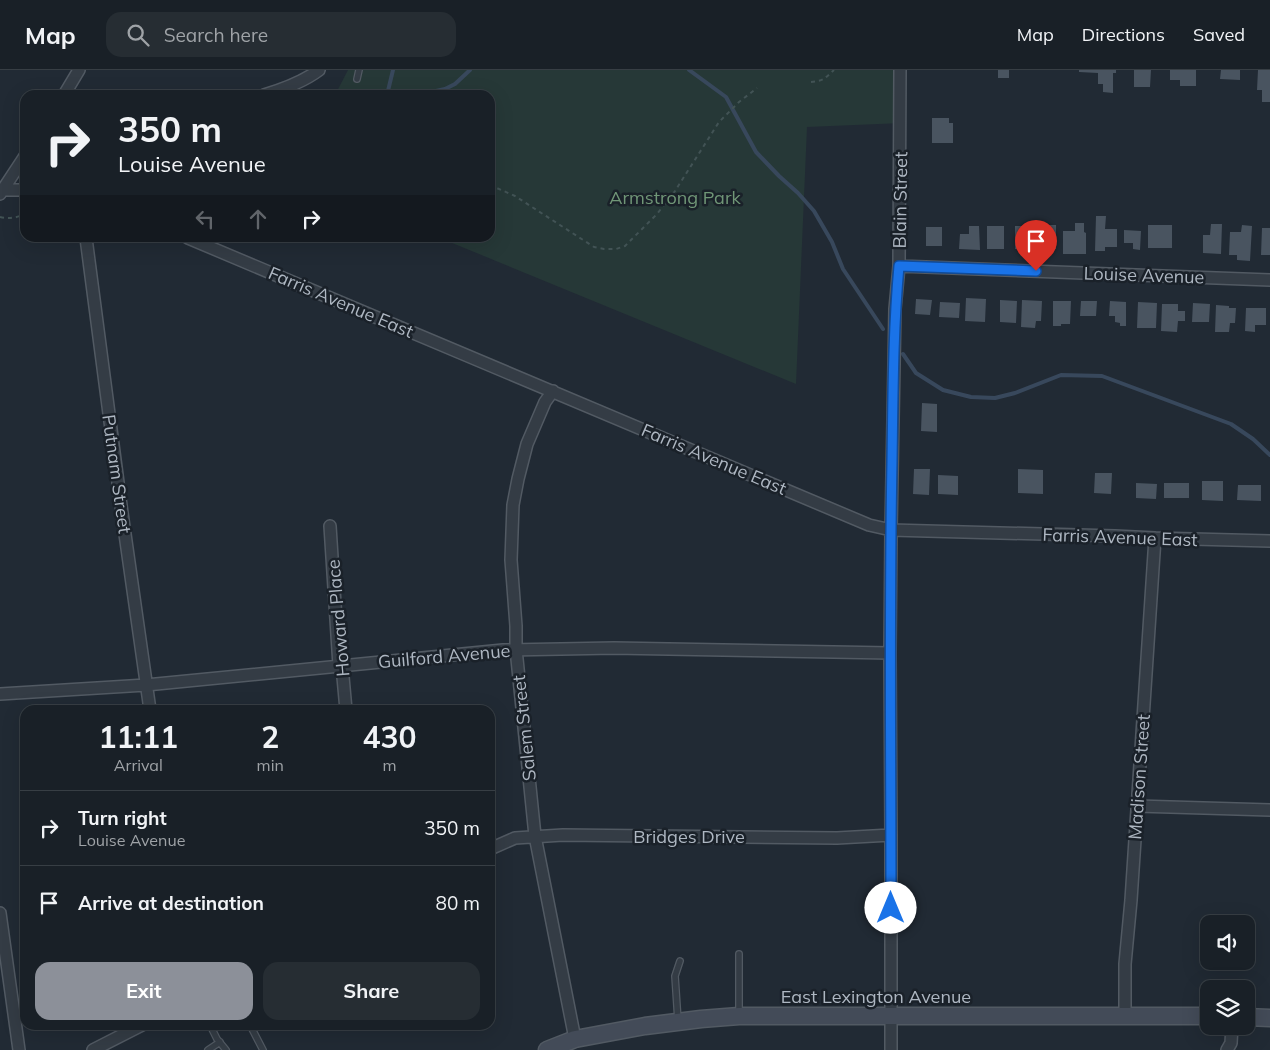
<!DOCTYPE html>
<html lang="en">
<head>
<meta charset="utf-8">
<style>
  :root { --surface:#192027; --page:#262d33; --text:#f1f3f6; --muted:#9fa3a7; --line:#373e44; --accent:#8c9099 }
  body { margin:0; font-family:Mulish,sans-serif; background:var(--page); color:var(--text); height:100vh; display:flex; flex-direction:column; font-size:19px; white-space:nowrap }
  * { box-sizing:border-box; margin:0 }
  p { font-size:16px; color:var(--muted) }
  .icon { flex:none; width:28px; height:28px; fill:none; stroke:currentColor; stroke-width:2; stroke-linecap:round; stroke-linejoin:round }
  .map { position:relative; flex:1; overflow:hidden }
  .sheet { position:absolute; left:20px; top:635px; width:475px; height:325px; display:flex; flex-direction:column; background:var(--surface); border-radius:15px; box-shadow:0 5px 20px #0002,0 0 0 1px var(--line) }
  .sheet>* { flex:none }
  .banner { position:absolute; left:20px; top:20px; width:475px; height:152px; border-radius:15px; box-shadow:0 5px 20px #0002,0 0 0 1px var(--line); background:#192027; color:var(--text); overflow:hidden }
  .tools { position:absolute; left:1200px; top:845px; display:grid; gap:10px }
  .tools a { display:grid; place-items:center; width:55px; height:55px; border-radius:10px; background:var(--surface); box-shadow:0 5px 20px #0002,0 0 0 1px var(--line); font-size:25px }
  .pin { position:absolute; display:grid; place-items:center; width:42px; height:42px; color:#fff; margin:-51px -21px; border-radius:50% 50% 50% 0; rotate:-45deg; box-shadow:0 0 5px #0007 }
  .pin .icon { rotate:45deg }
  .me { position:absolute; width:55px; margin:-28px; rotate:0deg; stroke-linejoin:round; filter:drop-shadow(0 0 4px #0008) }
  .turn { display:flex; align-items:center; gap:18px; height:105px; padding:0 15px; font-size:22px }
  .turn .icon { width:65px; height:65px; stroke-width:2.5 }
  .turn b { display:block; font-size:35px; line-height:42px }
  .lanes { display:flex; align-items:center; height:48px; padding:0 15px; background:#0003; justify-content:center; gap:25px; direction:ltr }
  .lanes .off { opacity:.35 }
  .eta { display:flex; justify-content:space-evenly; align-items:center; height:85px; text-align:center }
  .eta b { font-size:30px; font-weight:700; line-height:35px }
  .primary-button { display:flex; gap:10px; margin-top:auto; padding:10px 15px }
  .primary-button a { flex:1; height:58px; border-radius:15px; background:var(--accent); color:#fff; font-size:20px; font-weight:700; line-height:58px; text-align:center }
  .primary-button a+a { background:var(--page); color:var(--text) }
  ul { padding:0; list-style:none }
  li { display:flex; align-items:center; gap:15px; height:75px; padding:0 15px; border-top:1px solid var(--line) }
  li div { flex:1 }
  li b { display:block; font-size:19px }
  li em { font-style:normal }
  header { display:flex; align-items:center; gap:30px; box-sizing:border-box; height:70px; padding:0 25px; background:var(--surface); border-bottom:1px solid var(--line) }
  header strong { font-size:24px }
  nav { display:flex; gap:28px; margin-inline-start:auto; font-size:18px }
  .search { width:350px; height:45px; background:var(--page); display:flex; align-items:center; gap:12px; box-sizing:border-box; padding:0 18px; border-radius:15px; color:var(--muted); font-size:19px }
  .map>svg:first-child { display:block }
</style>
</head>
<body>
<header>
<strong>Map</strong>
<div class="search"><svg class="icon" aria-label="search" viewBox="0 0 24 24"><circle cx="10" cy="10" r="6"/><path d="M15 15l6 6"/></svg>Search here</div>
<nav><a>Map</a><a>Directions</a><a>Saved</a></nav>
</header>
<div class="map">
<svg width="1270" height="980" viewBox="0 0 1270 980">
  <rect width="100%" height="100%" fill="#212a34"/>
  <path fill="#263837" d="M 348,0 L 901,0 L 903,53 L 807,57 L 796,314 L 440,168 L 490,168 L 490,25 L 335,25 Z"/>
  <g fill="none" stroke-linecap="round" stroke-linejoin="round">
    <path stroke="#38485c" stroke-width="4" d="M 689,0 L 726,27 L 756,82 L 779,106 L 798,123 L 814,141 L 832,172 L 843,199 L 883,259
      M 387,25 L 393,0
      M 418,25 L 445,19 L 455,14 L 470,0
      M 903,284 L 916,303 L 943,320 L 971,327 L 995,328 L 1015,323 L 1061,305 L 1102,306 L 1231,354 L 1253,369 L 1270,385"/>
  </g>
  <path fill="#495460" d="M 998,0 L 1009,0 L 1009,8 L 998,8 Z
    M 1079,0 L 1116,0 L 1116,3 L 1113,3 L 1113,23 L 1103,22 L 1103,14 L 1098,14 L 1098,3 L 1079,2 Z
    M 1134,0 L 1151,0 L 1150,17 L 1134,17 Z
    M 1170,0 L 1196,0 L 1196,16 L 1180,16 L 1180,10 L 1170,10 Z
    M 1221,0 L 1240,0 L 1240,10 L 1220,9 Z
    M 1258,0 L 1270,0 L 1270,32 L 1262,32 L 1262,20 L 1257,20 Z
    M 932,48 L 949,48 L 949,53 L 953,53 L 953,73 L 932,73 Z
    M 1096,146 L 1106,146 L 1105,159 L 1117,159 L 1117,177 L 1105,177 L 1105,181 L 1095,181 Z
    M 1075,153 L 1084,153 L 1084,162 L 1086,163 L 1086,184 L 1063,184 L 1063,161 L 1075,161 Z
    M 1211,154 L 1222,154 L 1221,184 L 1203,183 L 1203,165 L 1210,165 Z
    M 1037,155 L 1056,155 L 1056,179 L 1037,179 Z
    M 1148,155 L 1172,155 L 1172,178 L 1148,178 Z
    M 1242,155 L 1252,156 L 1250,191 L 1237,190 L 1237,185 L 1229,185 L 1230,162 L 1241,162 Z
    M 969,156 L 979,156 L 980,180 L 959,179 L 960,164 L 969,164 Z
    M 987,156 L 1004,156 L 1004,179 L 987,179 Z
    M 1015,156 L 1033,156 L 1033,179 L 1015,179 Z
    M 926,157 L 942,157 L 942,176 L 926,176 Z
    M 1262,158 L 1270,158 L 1270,185 L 1261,185 Z
    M 1124,160 L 1141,161 L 1140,180 L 1133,179 L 1133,173 L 1124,173 Z
    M 966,228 L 986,229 L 985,252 L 965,251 Z
    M 916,229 L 932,230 L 930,245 L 915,244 Z
    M 1000,230 L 1017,231 L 1016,253 L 1000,252 Z
    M 1022,230 L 1042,231 L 1041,251 L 1036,251 L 1035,258 L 1021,257 Z
    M 1053,231 L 1071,231 L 1070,254 L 1061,254 L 1061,256 L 1053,256 Z
    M 1081,231 L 1097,231 L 1096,246 L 1080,246 Z
    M 1110,231 L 1126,232 L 1126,256 L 1120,256 L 1120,253 L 1115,252 L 1115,246 L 1109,246 Z
    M 940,232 L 960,233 L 959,248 L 939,247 Z
    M 1138,232 L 1157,233 L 1156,258 L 1137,258 Z
    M 1193,233 L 1210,234 L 1209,252 L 1192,252 Z
    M 1162,234 L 1178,234 L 1178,241 L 1185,241 L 1185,251 L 1178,251 L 1177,262 L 1161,261 Z
    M 1216,235 L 1229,236 L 1229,238 L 1236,238 L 1235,253 L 1230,253 L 1229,262 L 1215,262 Z
    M 1246,238 L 1266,238 L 1266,255 L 1255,255 L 1255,262 L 1245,261 Z
    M 922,333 L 937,334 L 937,362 L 921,361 Z
    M 914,399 L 930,399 L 929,425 L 913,424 Z
    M 1018,399 L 1043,400 L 1043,424 L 1018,423 Z
    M 1095,403 L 1112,403 L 1111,424 L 1094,423 Z
    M 938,405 L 958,406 L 958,425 L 938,424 Z
    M 1202,411 L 1223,411 L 1223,431 L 1202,430 Z
    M 1136,413 L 1157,414 L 1156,429 L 1136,428 Z
    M 1164,413 L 1189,413 L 1189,428 L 1164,428 Z
    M 1238,415 L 1261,415 L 1261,431 L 1237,430 Z"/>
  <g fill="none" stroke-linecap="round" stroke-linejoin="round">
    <defs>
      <path id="service" d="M 357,9 L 359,0
        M 739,945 L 739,884
        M 678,951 L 675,906 L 680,891
        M 210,955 L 217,969 L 226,980
        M 250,955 L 263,980
        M 208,980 L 220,972"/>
      <path id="minor" d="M 64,25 L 79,0
        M 264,25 C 284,19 303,12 319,0
        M 0,120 L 25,120
        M 0,124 L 25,86
        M 86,168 L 122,443 L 150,640
        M 188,168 L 869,455 L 891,460 L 1115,466 L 1155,468 L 1270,471
        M 899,196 L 1270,210
        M 553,321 L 545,332 L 527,374 L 518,409 L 513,435 L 511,490 L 516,556 L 516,579 L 535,766 L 575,969
        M 330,456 L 339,596 L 343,607 L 346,640
        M 0,624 L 146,615 L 503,580 L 614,578 L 890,583
        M 1137,736 L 1270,740
        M 490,779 L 515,768 L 563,765 L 837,768 L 891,765
        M 0,843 L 19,980
        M 1125,946 L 1125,894 L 1131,830 L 1155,468
        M 93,980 L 142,955
        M 891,980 L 891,765 L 890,583 L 891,460 L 895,239 L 899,196 L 900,0
        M 1227,980 L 1231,973 L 1232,956"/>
      <path id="secondary" d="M 1246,947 L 1270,948
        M 547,980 L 575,969 L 645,956 L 701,949 L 739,946 L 1209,946"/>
    </defs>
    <use href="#service" stroke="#525a63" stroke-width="8"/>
    <use href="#minor" stroke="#525a63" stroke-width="14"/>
    <use href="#secondary" stroke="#525a63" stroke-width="19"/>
    <path stroke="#425355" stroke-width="2" stroke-dasharray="4 4" stroke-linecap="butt" d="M 811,12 C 824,11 825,8 834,0
      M 490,115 L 515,126 L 594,177 L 604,179 L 616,179 L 625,176 L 657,144 L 675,121 L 719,52 L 739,32 L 757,18
      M 0,147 C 9,149 16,148 25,144"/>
    <use href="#service" stroke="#343c45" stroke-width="5.5"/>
    <use href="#minor" stroke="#343c45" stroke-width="11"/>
    <use href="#secondary" stroke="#434b58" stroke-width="16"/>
  </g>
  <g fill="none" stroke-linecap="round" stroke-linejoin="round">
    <defs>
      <path id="route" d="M 891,838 C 891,689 889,541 892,392 C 893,327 893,261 899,196 L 1036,201"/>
    </defs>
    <use href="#route" stroke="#114b97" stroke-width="12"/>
    <use href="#route" stroke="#1a73e8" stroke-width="9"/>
  </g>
  <g text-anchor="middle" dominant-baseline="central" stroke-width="5" stroke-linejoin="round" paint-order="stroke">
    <g font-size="18" fill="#709677" stroke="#1a2129">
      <text x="675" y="127">Armstrong Park</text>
    </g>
    <g font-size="18" fill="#aeb7c2" stroke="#1a2129">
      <text transform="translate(900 130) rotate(-89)">Blain Street</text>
      <text transform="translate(1144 205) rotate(2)">Louise Avenue</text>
      <text transform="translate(341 232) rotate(23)">Farris Avenue East</text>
      <text transform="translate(714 389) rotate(23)">Farris Avenue East</text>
      <text transform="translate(117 404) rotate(82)">Putnam Street</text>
      <text transform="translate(1120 467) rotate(2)">Farris Avenue East</text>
      <text transform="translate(338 548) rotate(-95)">Howard Place</text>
      <text transform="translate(444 586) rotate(-5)">Guilford Avenue</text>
      <text transform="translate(524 658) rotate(-96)">Salem Street</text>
      <text transform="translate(1139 707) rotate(-86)">Madison Street</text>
      <text x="689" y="766">Bridges Drive</text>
      <text x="876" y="926">East Lexington Avenue</text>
    </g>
  </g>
</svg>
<div class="tools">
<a><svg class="icon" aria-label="sound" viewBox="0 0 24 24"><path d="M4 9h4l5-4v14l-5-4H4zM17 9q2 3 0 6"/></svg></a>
<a><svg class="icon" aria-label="layers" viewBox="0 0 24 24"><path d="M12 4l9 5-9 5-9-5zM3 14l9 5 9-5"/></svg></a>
</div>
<div class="pin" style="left:1036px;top:201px;background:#d93025"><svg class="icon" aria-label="arrive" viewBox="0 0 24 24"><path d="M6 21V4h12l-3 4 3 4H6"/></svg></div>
<svg class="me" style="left:891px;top:838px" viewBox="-20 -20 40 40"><circle r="19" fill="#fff"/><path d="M0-13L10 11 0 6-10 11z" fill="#1a73e8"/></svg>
<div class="banner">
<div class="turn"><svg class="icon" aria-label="right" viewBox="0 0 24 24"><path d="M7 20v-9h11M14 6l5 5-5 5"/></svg><div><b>350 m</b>Louise Avenue</div></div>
<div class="lanes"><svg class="icon off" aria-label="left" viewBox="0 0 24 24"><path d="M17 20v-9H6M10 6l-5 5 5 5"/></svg><svg class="icon off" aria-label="ahead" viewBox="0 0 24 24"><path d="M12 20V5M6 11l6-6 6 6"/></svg><svg class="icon" aria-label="right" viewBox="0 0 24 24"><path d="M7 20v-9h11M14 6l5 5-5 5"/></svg></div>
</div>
<section class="sheet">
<div class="eta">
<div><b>11:11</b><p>Arrival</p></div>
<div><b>2</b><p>min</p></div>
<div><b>430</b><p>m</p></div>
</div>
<ul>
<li><svg class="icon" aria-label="right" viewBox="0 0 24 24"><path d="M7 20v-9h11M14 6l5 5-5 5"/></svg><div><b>Turn right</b><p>Louise Avenue</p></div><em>350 m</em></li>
<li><svg class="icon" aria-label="arrive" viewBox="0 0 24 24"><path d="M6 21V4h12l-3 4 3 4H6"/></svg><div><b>Arrive at destination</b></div><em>80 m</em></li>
</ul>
<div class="primary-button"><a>Exit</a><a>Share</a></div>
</section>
</div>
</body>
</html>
